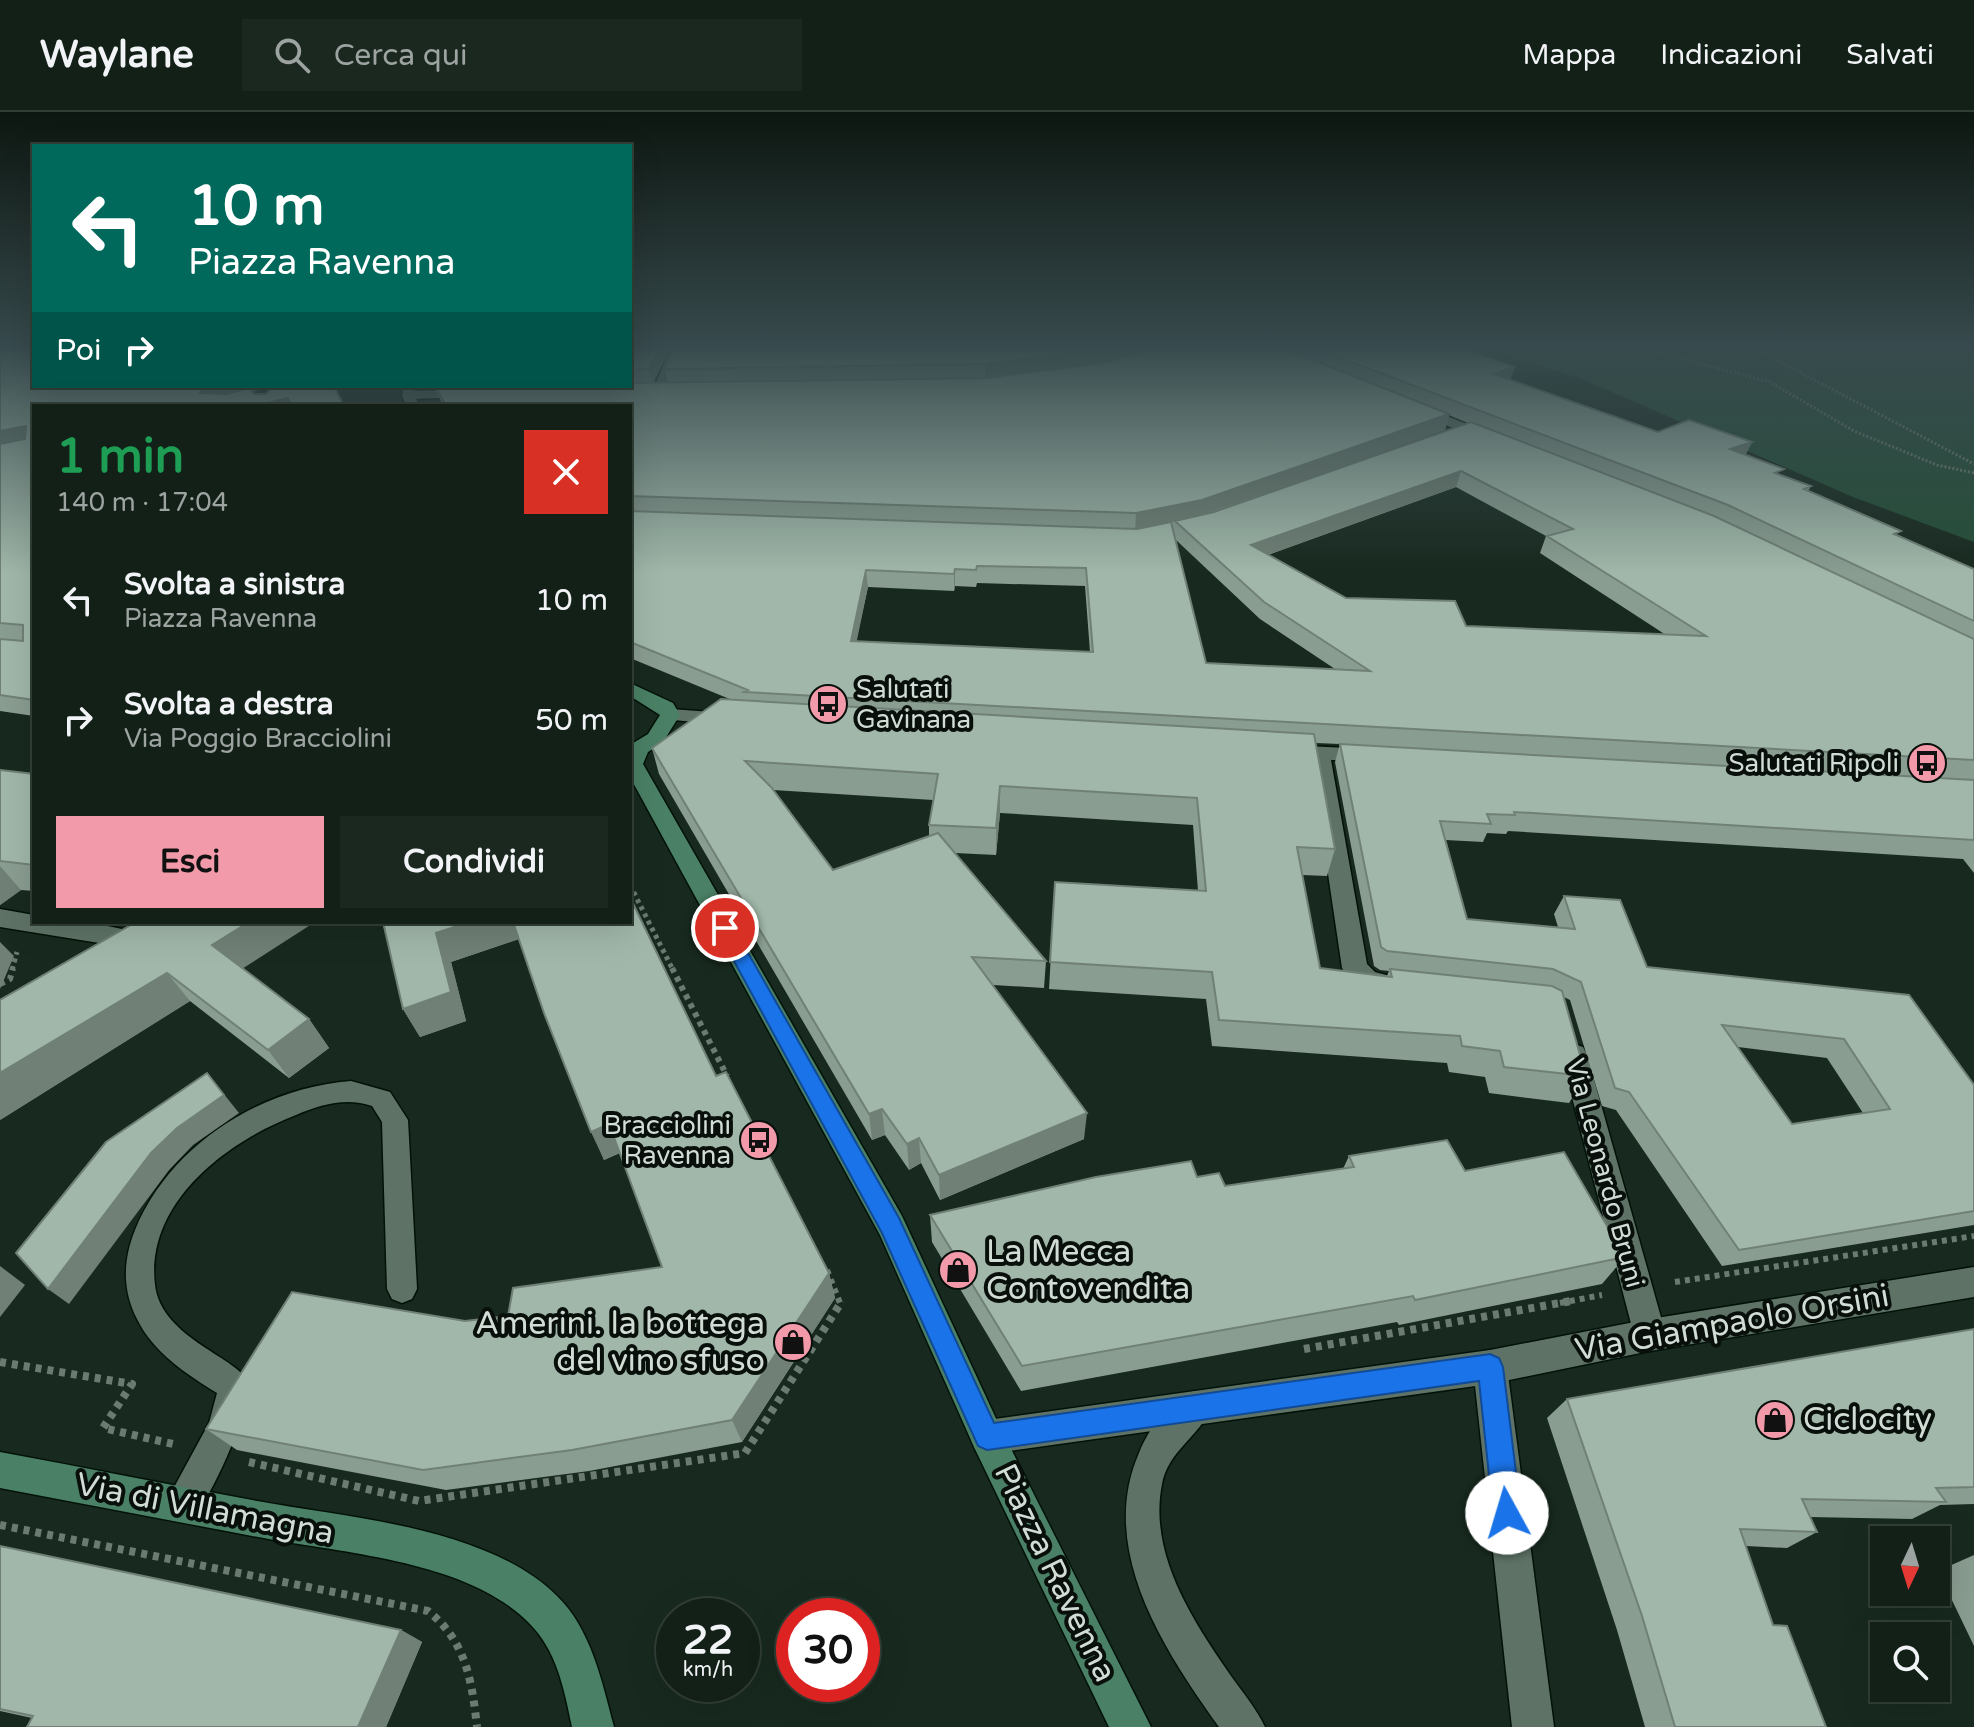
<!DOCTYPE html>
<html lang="it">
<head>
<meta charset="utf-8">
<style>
  :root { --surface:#122017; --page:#1b2820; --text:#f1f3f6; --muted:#9ca3a1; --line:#313e36; --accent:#f39aaa }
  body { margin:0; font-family:"Varela Round",sans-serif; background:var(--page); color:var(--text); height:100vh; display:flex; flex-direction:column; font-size:30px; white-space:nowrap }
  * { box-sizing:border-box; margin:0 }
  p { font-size:26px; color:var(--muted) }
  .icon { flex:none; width:44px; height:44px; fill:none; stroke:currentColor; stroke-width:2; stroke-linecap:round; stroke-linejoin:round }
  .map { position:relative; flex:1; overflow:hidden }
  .details { position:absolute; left:32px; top:292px; width:600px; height:520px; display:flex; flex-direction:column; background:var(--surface); border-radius:0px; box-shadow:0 8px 32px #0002,0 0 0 2px var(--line) }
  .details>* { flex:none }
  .banner { position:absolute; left:32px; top:32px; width:600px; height:244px; border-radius:0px; box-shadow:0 8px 32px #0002,0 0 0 2px var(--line); background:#00695c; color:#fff; overflow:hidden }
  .needle { width:52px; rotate:184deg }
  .buttons { position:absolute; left:1870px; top:1414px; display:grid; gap:16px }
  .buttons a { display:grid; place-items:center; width:80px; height:80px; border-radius:0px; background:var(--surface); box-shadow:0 8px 32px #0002,0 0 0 2px var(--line); font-size:40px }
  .speed { position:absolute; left:656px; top:1486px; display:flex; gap:16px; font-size:40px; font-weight:700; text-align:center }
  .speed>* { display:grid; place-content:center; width:104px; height:104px; border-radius:50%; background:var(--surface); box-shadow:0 8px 32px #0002,0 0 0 2px var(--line); line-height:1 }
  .speed small { font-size:20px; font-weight:400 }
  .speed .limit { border:12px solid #d22; background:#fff; color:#111 }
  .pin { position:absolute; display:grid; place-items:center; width:68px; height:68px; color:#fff; margin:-34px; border:4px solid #fff; border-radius:50%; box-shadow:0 2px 8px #0007 }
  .me { position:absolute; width:88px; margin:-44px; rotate:354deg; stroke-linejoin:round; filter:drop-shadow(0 0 6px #0008) }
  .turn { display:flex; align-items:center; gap:28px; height:168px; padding:0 24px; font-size:36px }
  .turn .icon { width:104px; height:104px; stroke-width:2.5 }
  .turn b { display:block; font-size:56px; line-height:68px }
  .then { display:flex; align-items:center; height:76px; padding:0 24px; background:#0003; gap:16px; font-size:30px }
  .round { display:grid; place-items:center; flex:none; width:84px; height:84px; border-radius:0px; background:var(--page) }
  .overview { display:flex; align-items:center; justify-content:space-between; height:136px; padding:0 24px }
  h1 { font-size:48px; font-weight:700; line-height:60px; color:#1e9e55 }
  .button { display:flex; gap:16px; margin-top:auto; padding:16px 24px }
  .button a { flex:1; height:92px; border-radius:0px; background:var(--accent); color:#111; font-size:32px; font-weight:700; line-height:92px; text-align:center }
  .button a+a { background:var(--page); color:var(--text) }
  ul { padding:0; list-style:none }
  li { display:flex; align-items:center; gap:24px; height:120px; padding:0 24px }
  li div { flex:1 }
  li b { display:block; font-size:30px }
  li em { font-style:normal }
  header { display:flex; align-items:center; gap:48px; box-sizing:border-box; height:112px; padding:0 40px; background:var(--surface); border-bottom:2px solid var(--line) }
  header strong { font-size:38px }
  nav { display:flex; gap:44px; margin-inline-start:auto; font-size:28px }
  .search { width:560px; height:72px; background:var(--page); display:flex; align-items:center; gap:20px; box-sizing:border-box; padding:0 28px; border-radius:0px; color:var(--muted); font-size:30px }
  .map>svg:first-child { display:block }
</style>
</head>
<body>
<header>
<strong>Waylane</strong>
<div class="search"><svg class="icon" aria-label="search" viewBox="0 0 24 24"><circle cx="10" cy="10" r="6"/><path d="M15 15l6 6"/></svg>Cerca qui</div>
<nav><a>Mappa</a><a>Indicazioni</a><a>Salvati</a></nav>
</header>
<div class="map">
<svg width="1974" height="1615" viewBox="0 0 1974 1615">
  <rect width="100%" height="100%" fill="#182a1f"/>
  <path fill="#254e38" d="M 1481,236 L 1974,236 L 1974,430 L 1853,385 L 1580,266 Z"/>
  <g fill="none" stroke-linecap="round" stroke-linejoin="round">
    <defs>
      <path id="service" d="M 671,236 L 681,236 L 661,279 L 651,282 Z
        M 351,969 L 390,980 L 408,1008 L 417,1177 L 412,1187 L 402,1191 L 392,1187 L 387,1177 L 382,1010 L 372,994 C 346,985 320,993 296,1003 C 228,1029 145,1090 155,1173 C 161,1227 242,1247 248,1271 C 253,1293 210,1390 193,1404 C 190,1407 186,1407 182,1409 L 170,1404 L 165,1392 L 209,1311 L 217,1281 C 186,1262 153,1240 137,1207 C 122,1178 123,1148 135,1118 C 170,1033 260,976 351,969 Z"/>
      <path id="minor" d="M 468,278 L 473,279 L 473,285 L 408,287 L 402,283 L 408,279 Z
        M 1416,292 L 1495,323 L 1497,326 L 1485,329 L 1411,299 L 1411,293 Z
        M 670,597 L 726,601 L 736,607 L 726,613 L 663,607 L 660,603 L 663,599 Z
        M 1285,633 L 1369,637 L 1379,643 L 1369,649 L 1331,648 L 1367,852 L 1375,860 L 1394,865 L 1398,872 L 1394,879 C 1374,885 1353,874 1342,856 L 1311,647 L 1278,643 L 1275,639 Z
        M 0,797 L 34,803 L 34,810 C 67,810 101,810 133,820 L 136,826 L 133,832 L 124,835 L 0,815 Z
        M 1574,932 L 1583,935 L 1587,943 L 1666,1223 L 1662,1234 L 1650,1239 L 1638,1234 L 1634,1223 L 1561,943 L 1565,935 Z
        M 1490,1238 L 1502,1243 L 1507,1255 L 1554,1615 L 1512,1615 L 1473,1255 L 1478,1243 Z
        M 1194,1279 L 1206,1284 L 1211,1296 C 1199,1325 1168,1339 1162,1372 C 1148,1442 1193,1509 1231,1564 C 1243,1581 1256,1596 1265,1615 L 1219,1615 C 1164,1538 1097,1437 1139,1341 C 1149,1316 1168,1290 1194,1279 Z"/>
      <path id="tertiary" d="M 404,274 L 416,274 L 414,283 L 420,294 L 406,294 L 402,283 Z
        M 1974,1155 L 1974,1185 L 1650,1239 L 1490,1272 L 987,1342 L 975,1337 L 970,1325 L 975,1313 L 987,1308 L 1490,1238 L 1650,1207 Z"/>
      <path id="secondary" d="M 630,571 L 673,591 L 680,603 L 663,630 L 648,640 L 643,652 L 902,1104 L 999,1313 L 1151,1615 L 1109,1615 L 975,1337 L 880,1123 L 630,665 L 630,633 L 648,622 L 660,603 L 630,584 Z
        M 0,1340 C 86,1356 172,1373 257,1389 C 349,1406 486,1415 556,1483 C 591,1516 602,1570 614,1615 L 572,1615 C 564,1577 557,1538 528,1510 C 466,1448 341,1441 258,1425 C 172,1409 86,1392 0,1376 Z"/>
    </defs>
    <use href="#service" stroke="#031209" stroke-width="3"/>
    <use href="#minor" stroke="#031209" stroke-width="3"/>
    <use href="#tertiary" stroke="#031209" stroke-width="3"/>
    <use href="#secondary" stroke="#031209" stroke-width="3"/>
    <path stroke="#6c7b72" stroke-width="3" stroke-dasharray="2 2" stroke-linecap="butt" d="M 1641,236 L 1770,270 L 1854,319 L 1937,353 L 1974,361
      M 1754,236 L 1974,352
      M 337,286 L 348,294"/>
    <path stroke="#6c7b72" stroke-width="5" stroke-dasharray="4 4" stroke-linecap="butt" d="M 630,773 L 673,858
      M 12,858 L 17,840"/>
    <path stroke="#6c7b72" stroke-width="6" stroke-dasharray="5 5" stroke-linecap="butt" d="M 672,856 L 727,964
      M 0,872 L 10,867 L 13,856
      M 827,1158 L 840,1191
      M 1675,1170 L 1974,1124
      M 1560,1191 L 1602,1183"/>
    <path stroke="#6c7b72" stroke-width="8" stroke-dasharray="6 6" stroke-linecap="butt" d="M 1304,1237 L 1571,1189
      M 0,1250 L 132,1272 L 103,1316 L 173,1332
      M 249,1350 L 419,1389 L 745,1341 L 842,1189
      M 0,1413 L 428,1499 C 466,1529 472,1569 477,1615"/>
    <use href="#service" fill="#5e7366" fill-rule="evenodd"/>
    <use href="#minor" fill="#5e7366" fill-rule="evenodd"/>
    <use href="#tertiary" fill="#5e7366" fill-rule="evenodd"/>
    <use href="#secondary" fill="#4a8065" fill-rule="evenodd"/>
  </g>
  <path fill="#8a9d91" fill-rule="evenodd" d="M 0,236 L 34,274 L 334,274 L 344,294 L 34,294 L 34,604 L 0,599 ZM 267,275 L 269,279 L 266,282 L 254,282 L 252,280 Z
    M 630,236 L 670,236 L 653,271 L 667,271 L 665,257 L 674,236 L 1441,236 L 1510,268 L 1658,320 L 1752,330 L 1745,343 L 1781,363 L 1811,374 L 1808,379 L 1898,424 L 1974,457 L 1974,761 L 1963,747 L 1508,719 L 1506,722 L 1487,721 L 1483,730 L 1446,728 L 1467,807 L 1558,815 L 1554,802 L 1564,784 L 1647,855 L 1974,973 L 1974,1113 L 1722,1154 L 1616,998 L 1602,994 L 1570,888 L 1564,885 L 1586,964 L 1569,991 L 1489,981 L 1485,965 L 1449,960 L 1447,951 L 1212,934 L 1206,887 L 1049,877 L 1055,770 L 1198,779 L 1193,713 L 1000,701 L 996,743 L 955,741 L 1046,849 L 1044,876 L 993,873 L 1084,1027 L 940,1088 L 921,1051 L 909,1058 L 885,1023 L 872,1028 L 659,662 L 652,636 L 732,588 L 630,546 L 630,294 L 443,294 L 435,276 L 432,276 L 431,274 L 630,274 ZM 1449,303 L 1468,311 L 1206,402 L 1445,318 ZM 1456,375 L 1546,424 L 1540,441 L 1666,523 L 1466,514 L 1346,486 L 1268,443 ZM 1176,428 L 1260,507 L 1335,557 L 1206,551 ZM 977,471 L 1085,474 L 1090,540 L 856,529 L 868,475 L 954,479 L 955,474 L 976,475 ZM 1316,631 L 1340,632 L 1335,650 L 1374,854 L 1380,858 L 1389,859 L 1387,864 L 1320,856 L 1302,763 L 1327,764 L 1335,737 ZM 773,678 L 933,688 L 929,713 L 929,724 L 833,758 ZM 1738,935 L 1827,946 L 1863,1001 L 1792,1012 Z
    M 0,658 L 34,662 L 34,779 L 21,778 L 0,793 Z
    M 136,810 L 242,856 L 309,907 L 329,936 L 289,966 L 190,889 L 0,1008 Z
    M 383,810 L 630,810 L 716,964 L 829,1161 L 835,1186 L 742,1330 L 589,1359 L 446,1378 L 237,1338 L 206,1317 L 465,1209 L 508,1204 L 662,1155 L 620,1041 L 604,1048 L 519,827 L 451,850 L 466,909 L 420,925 L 403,897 Z
    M 1349,1044 L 1465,1059 L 1625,1145 L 1602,1172 L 1399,1213 L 1397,1210 L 1021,1279 L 932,1130 L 930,1103 L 1197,1065 L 1225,1074 L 1343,1057 Z
    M 1974,1217 L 1974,1392 L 1940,1393 L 1912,1407 L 1810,1405 L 1817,1420 L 1787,1436 L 1746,1434 L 1773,1513 L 1826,1615 L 1645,1615 L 1617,1518 L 1547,1306 L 1567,1287 Z
    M 0,1434 L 401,1518 L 422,1530 L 386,1615 L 27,1615 L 32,1606 L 0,1599 Z
    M 1974,1443 L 1974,1534 L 1938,1459 Z"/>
  <path fill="#708076" d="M 660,236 L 670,236 L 652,272 L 649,257 Z
    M 1108,236 L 1169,236 L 1099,252 L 985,267 L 985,252 Z
    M 1515,255 L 1510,269 L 1494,262 Z
    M 209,274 L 269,274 L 264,277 L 209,291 L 200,281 L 202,276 Z
    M 288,286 L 292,294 L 255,294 Z
    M 1449,302 L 1445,318 L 1199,404 L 1135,418 L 1136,401 Z
    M 26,314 L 34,327 L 0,337 L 0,319 Z
    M 1752,330 L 1744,346 L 1730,337 Z
    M 1461,359 L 1456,375 L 1248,450 L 1251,433 Z
    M 955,457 L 955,474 L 954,479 L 954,462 Z
    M 866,458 L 868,475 L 853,547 L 851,529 Z
    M 1000,674 L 1000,701 L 996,743 L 996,716 Z
    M 0,754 L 21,778 L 0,793 Z
    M 249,810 L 315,810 L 234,862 L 212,833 Z
    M 470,810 L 514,810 L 522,826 L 451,850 L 466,909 L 420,925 L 403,897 L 436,821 Z
    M 0,830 L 14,844 L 0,877 Z
    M 167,861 L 190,889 L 0,1008 L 0,961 Z
    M 309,907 L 329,936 L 289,966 L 268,938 Z
    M 207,961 L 239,1001 L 193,1033 L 169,1058 L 69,1192 L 48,1177 Z
    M 882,997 L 885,1023 L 872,1028 L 869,1002 Z
    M 1087,1001 L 1084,1027 L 940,1088 L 939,1063 Z
    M 609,1012 L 621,1040 L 604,1048 L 591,1020 Z
    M 919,1026 L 921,1051 L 909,1058 L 907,1032 Z
    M 0,1154 L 25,1173 L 0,1205 Z
    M 829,1161 L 835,1186 L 742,1330 L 732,1308 Z
    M 401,1518 L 422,1530 L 386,1615 L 358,1615 Z"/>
  <path fill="#a0b7a9" stroke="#708076" stroke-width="2" fill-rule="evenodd" d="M 0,236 L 34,236 L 34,274 L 209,274 L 202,276 L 200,281 L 227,282 L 249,276 L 254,282 L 266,282 L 269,279 L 266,274 L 334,274 L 344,294 L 291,294 L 288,286 L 255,294 L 34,294 L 34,588 L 0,583 L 0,527 L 23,529 L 23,513 L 0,511 L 0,332 L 25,327 L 26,314 L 0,319 Z
    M 630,236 L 660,236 L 649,257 L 630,258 Z
    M 674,236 L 1108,236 L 985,252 L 665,257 Z
    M 1156,236 L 1283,236 L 1449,302 L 1202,388 L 1136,401 L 630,384 L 630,294 L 446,294 L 435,274 L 630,274 L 630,271 L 985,266 L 1102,251 Z
    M 1315,236 L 1441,236 L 1446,238 L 1451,236 L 1460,236 L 1515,255 L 1494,262 L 1658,320 L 1689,308 L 1752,330 L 1730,337 L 1784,357 L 1775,361 L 1811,374 L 1804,377 L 1901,419 L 1894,422 L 1974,457 L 1974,509 L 1728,393 Z
    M 1471,310 L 1714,404 L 1974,527 L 1974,648 L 744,580 L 748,578 L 630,530 L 630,399 L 1137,417 L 1171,410 L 1206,551 L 1370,559 L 1264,490 L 1175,409 L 1214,400 ZM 1461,359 L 1573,417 L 1547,424 L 1706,524 L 1466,514 L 1455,489 L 1346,486 L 1251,433 ZM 977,454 L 1086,456 L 1093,540 L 851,529 L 866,458 L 954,462 L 955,457 L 976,458 Z
    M 721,587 L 1314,622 L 1335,737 L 1297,735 L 1320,856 L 1392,865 L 1390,857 L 1552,874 L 1562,879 L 1586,964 L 1504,955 L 1500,939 L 1462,934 L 1460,924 L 1219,908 L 1212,860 L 1050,850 L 1055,770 L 1206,779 L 1197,686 L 1000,674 L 996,716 L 929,713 L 938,662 L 745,649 L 771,675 L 833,758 L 938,721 L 1046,849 L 972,845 L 1087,1001 L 939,1063 L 919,1026 L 907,1032 L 882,997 L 869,1002 L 652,636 Z
    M 1340,632 L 1974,668 L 1974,728 L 1514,700 L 1515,703 L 1487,702 L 1491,712 L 1440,709 L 1467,807 L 1575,817 L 1564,784 L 1620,788 L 1647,855 L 1909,883 L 1974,973 L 1974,1099 L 1739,1138 L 1629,980 L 1615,976 L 1581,870 L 1553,857 L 1387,839 L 1381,835 ZM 1722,913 L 1844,927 L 1890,997 L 1792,1012 Z
    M 0,658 L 34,662 L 34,753 L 0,749 Z
    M 630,785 L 716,964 L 726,960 L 829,1161 L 732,1308 L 572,1338 L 423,1358 L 206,1317 L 292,1180 L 465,1209 L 508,1204 L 513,1176 L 662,1155 L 609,1012 L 591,1020 L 544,901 L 513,810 L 630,810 Z
    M 136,810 L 249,810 L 212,833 L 309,907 L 268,938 L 167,861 L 0,961 L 0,888 Z
    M 383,810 L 470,810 L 436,821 L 451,880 L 403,897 Z
    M 207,961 L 224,983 L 177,1016 L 151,1041 L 48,1177 L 16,1141 L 106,1030 Z
    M 1447,1028 L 1465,1059 L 1564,1040 L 1625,1145 L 1415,1188 L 1413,1184 L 1022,1254 L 930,1103 L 1096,1065 L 1191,1049 L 1197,1065 L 1219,1061 L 1225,1074 L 1354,1055 L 1349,1044 Z
    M 1974,1217 L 1974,1375 L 1936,1376 L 1946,1390 L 1802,1387 L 1817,1420 L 1740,1417 L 1773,1513 L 1787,1514 L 1826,1615 L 1675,1615 L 1642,1504 L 1567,1287 Z
    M 0,1434 L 401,1518 L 358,1615 L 27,1615 L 33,1604 L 0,1597 Z"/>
  <linearGradient id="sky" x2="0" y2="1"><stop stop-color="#0d1711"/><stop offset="0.51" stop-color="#374a4d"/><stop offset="1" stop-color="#374a4d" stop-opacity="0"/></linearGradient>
  <rect width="1974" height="462" fill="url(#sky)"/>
  <path fill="#1a73e8" stroke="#114b97" stroke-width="2" d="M 725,809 L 731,811 L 899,1106 L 994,1311 L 1490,1242 L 1499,1246 L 1503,1255 L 1521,1401 L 1517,1411 L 1507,1415 L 1497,1411 L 1493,1401 L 1479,1269 L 987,1338 L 978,1334 L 882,1121 L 716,816 Z"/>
  <defs>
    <symbol id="bus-disc" viewBox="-11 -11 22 22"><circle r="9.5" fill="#f39aaa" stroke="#09100c"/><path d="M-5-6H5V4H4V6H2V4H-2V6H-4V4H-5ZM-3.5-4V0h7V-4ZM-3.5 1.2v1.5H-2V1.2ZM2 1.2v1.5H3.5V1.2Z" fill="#111"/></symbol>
    <symbol id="shop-disc" viewBox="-11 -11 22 22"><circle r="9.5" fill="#f39aaa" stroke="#09100c"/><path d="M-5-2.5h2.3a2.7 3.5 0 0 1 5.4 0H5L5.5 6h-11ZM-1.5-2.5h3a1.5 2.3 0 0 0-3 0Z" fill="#111"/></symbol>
  </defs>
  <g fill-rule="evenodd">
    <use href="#bus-disc" x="806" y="570" width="44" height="44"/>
    <use href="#bus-disc" x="1905" y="629" width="44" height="44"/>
    <use href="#bus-disc" x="737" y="1006" width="44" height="44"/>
    <use href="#shop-disc" x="936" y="1136" width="44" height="44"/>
    <use href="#shop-disc" x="771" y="1208" width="44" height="44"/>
    <use href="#shop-disc" x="1753" y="1286" width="44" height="44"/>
  </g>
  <g text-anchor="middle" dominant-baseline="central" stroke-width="8" stroke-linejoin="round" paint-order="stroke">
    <g font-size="26" fill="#d1dcd5" stroke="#09100c" text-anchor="end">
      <text x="856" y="577" text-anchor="start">Salutati<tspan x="856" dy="30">Gavinana</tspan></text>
      <text x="1899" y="651">Salutati Ripoli</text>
      <text x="731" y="1013">Bracciolini<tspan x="731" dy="30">Ravenna</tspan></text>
    </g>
    <g font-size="26" fill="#d1dcd5" stroke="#09100c">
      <text transform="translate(1605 1061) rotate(75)">Via Leonardo Bruni</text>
    </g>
    <g font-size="32" fill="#d1dcd5" stroke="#09100c" text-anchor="start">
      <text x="986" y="1140">La Mecca<tspan x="986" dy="37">Contovendita</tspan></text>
      <text x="765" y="1212" text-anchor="end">Amerini. la bottega<tspan x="765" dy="37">del vino sfuso</tspan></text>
      <text x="1803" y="1308">Ciclocity</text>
    </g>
    <g font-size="32" fill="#d1dcd5" stroke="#09100c">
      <text transform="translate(1732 1211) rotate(-10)">Via Giampaolo Orsini</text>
      <text transform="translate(205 1397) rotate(11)">Via di Villamagna</text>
      <text transform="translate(1055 1461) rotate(64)">Piazza Ravenna</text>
    </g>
  </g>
</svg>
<div class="buttons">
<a><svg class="needle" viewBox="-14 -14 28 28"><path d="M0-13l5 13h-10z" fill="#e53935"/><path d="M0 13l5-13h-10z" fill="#9ca3a1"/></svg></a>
<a><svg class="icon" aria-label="search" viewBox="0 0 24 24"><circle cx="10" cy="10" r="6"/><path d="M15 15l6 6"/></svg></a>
</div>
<div class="speed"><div>22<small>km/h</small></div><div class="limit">30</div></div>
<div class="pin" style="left:725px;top:816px;background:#d93025"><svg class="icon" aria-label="arrive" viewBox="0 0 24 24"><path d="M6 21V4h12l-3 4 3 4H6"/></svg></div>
<svg class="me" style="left:1507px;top:1401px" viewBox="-20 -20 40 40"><circle r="19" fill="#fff"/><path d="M0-13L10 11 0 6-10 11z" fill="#1a73e8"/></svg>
<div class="banner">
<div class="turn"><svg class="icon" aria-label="left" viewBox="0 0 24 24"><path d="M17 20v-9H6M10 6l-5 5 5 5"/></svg><div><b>10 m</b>Piazza Ravenna</div></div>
<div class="then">Poi<svg class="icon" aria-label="right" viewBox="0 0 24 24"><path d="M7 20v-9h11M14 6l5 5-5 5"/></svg></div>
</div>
<section class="details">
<div class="overview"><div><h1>1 min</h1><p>140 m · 17:04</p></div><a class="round" style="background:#d93025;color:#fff"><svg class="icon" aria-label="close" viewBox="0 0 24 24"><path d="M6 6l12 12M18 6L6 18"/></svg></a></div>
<ul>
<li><svg class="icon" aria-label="left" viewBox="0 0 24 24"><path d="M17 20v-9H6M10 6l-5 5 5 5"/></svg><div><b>Svolta a sinistra</b><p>Piazza Ravenna</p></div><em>10 m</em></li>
<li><svg class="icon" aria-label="right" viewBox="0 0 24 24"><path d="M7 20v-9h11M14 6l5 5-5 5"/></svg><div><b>Svolta a destra</b><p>Via Poggio Bracciolini</p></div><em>50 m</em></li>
</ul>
<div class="button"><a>Esci</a><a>Condividi</a></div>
</section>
</div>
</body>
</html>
